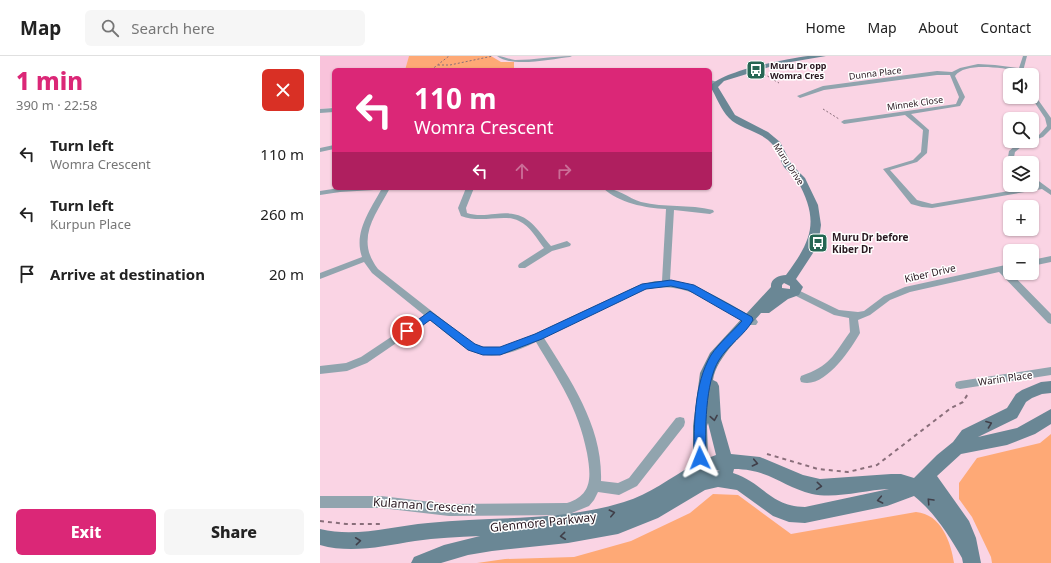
<!DOCTYPE html>
<html lang="en">
<head>
<meta charset="utf-8">
<style>
  :root { --surface:#fff; --page:#f6f6f6; --text:#222; --muted:#767676; --line:#e0e0e0; --accent:#db2777 }
  body { margin:0; font-family:"Noto Sans",sans-serif; background:var(--page); color:var(--text); height:100vh; display:flex; flex-direction:column; font-size:15px; white-space:nowrap }
  * { box-sizing:border-box; margin:0 }
  p { font-size:13px; color:var(--muted) }
  .icon { flex:none; width:22px; height:22px; fill:none; stroke:currentColor; stroke-width:2; stroke-linecap:round; stroke-linejoin:round }
  .map { position:relative; flex:1; overflow:hidden }
  .panel { display:flex; flex-direction:column; background:var(--surface); width:320px }
  .panel>* { flex:none }
  .banner { position:absolute; left:12px; top:12px; width:380px; height:122px; border-radius:6px; box-shadow:0 1px 3px #0004; background:#db2777; color:#fff; overflow:hidden }
  .fabs { position:absolute; left:683px; top:12px; display:grid; gap:8px }
  .fabs a { display:grid; place-items:center; width:36px; height:36px; border-radius:6px; background:var(--surface); box-shadow:0 1px 3px #0004; font-size:20px }
  .pin { position:absolute; display:grid; place-items:center; width:34px; height:34px; color:#fff; margin:-17px; border:2px solid #fff; border-radius:50%; box-shadow:0 1px 4px #0007 }
  .me { position:absolute; width:44px; margin:-22px; rotate:358deg; stroke-linejoin:round; filter:drop-shadow(0 0 3px #0008) }
  .turn { display:flex; align-items:center; gap:14px; height:84px; padding:0 16px; font-size:18px }
  .turn .icon { width:52px; height:52px; stroke-width:2.5 }
  .turn b { display:block; font-size:28px; line-height:34px }
  .lanes { display:flex; align-items:center; height:38px; padding:0 16px; background:#0003; justify-content:center; gap:20px; direction:ltr }
  .lanes .off { opacity:.35 }
  .round { display:grid; place-items:center; flex:none; width:42px; height:42px; border-radius:6px; background:var(--page) }
  .summary { display:flex; align-items:center; justify-content:space-between; height:68px; padding:0 16px }
  h1 { font-size:24px; font-weight:800; line-height:30px; color:var(--accent) }
  .cta { display:flex; gap:8px; margin-top:auto; padding:8px 16px }
  .cta a { flex:1; height:46px; border-radius:6px; background:var(--accent); color:#fff; font-size:16px; font-weight:800; line-height:46px; text-align:center }
  .cta a+a { background:var(--page); color:var(--text) }
  ul { padding:0; list-style:none }
  li { display:flex; align-items:center; gap:12px; height:60px; padding:0 16px }
  li div { flex:1 }
  li b { display:block; font-size:15px }
  li em { font-style:normal }
  header { display:flex; align-items:center; gap:24px; box-sizing:border-box; height:56px; padding:0 20px; background:var(--surface); border-bottom:1px solid var(--line) }
  header strong { font-size:19px }
  nav { display:flex; gap:22px; margin-inline-start:auto; font-size:14px }
  .search { width:280px; height:36px; background:var(--page); display:flex; align-items:center; gap:10px; box-sizing:border-box; padding:0 14px; border-radius:6px; color:var(--muted); font-size:15px }
  main { display:flex; flex:1; min-height:0 }
  .map>svg:first-child { display:block }
</style>
</head>
<body>
<header>
<strong>Map</strong>
<div class="search"><svg class="icon" aria-label="search" viewBox="0 0 24 24"><circle cx="10" cy="10" r="6"/><path d="M15 15l6 6"/></svg>Search here</div>
<nav><a>Home</a><a>Map</a><a>About</a><a>Contact</a></nav>
</header>
<main>
<section class="panel">
<div class="summary"><div><h1>1 min</h1><p>390 m · 22:58</p></div><a class="round" style="background:#d93025;color:#fff"><svg class="icon" aria-label="close" viewBox="0 0 24 24"><path d="M6 6l12 12M18 6L6 18"/></svg></a></div>
<ul>
<li><svg class="icon" aria-label="left" viewBox="0 0 24 24"><path d="M17 20v-9H6M10 6l-5 5 5 5"/></svg><div><b>Turn left</b><p>Womra Crescent</p></div><em>110 m</em></li>
<li><svg class="icon" aria-label="left" viewBox="0 0 24 24"><path d="M17 20v-9H6M10 6l-5 5 5 5"/></svg><div><b>Turn left</b><p>Kurpun Place</p></div><em>260 m</em></li>
<li><svg class="icon" aria-label="arrive" viewBox="0 0 24 24"><path d="M6 21V4h12l-3 4 3 4H6"/></svg><div><b>Arrive at destination</b></div><em>20 m</em></li>
</ul>
<div class="cta"><a>Exit</a><a>Share</a></div>
</section>
<div class="map">
<svg width="731" height="507" viewBox="0 0 731 507">
  <rect width="100%" height="100%" fill="#fad4e4"/>
  <path fill="#f9c3db" d="M 0,0 L 89,0 L 85,14 L 14,14 L 14,51 L 0,53 Z"/>
  <path fill="#fea976" d="M 89,0 L 171,0 L 181,6 L 194,6 L 194,14 L 85,14 Z
    M 731,378 L 731,507 L 672,507 L 671,501 L 652,461 L 639,443 L 639,427 L 657,402 L 720,387 Z
    M 393,438 L 418,439 L 471,478 L 596,456 C 621,458 631,486 634,507 L 157,507 L 185,503 L 254,501 L 311,485 L 370,457 Z"/>
  <g fill="none" stroke-linecap="round" stroke-linejoin="round">
    <path stroke="#896e7a" stroke-width="1" stroke-dasharray="2 2" stroke-linecap="butt" d="M 118,9 L 130,9 L 173,0
      M 111,14 L 129,0
      M 444,18 L 459,27
      M 503,53 L 519,63"/>
    <path stroke="#896e7a" stroke-width="2" stroke-dasharray="4 4" stroke-linecap="butt" d="M 447,398 L 498,413 L 528,416 L 557,409 L 631,352 L 643,346 L 649,336
      M 0,465 L 26,468 L 62,468"/>
    <path fill="#91a4ae" fill-rule="evenodd" d="M 177,0 C 183,0 188,3 195,4 C 214,4 233,0 252,0 L 250,1 C 231,3 192,12 177,0 Z
      M 703,0 L 707,0 L 702,19 L 696,19 L 698,15 C 682,12 645,6 635,20 L 645,41 L 640,50 L 591,58 L 609,74 L 607,97 L 597,106 L 570,114 L 597,144 L 612,148 L 718,130 L 712,125 L 712,120 L 731,134 L 731,139 L 722,133 L 612,152 L 602,151 L 591,148 L 563,113 L 593,104 L 601,96 L 603,74 L 585,59 L 524,68 L 521,66 L 524,64 L 636,48 L 639,41 L 630,19 L 617,19 L 504,34 L 480,42 L 477,40 L 503,30 L 617,15 L 632,16 L 640,12 L 658,8 L 675,9 L 699,12 Z
      M 390,24 L 398,26 L 399,27 L 396,29 L 390,28 Z
      M 712,37 L 714,38 L 731,62 L 731,73 L 723,81 L 712,85 L 712,81 L 719,79 L 727,70 L 725,62 L 711,41 L 712,41 Z
      M 14,52 L 14,56 L 0,57 L 0,53 Z
      M 701,85 L 708,85 L 695,96 L 694,101 L 698,107 L 692,107 L 688,101 L 689,95 Z
      M 14,89 L 14,93 L 0,96 L 0,92 Z
      M 19,132 L 58,132 L 54,134 L 20,136 L 0,139 L 0,135 Z
      M 62,132 L 70,132 C 55,160 35,183 58,213 L 151,286 C 165,294 179,293 193,288 L 317,230 L 335,225 L 342,225 L 346,153 C 325,152 299,147 283,132 C 298,132 308,142 321,146 C 345,152 369,148 393,154 L 394,156 L 390,158 L 354,154 L 350,224 C 383,230 408,247 436,263 L 438,266 L 436,269 L 430,269 C 395,248 365,223 323,234 L 224,282 C 251,325 283,371 281,425 L 298,427 L 309,422 L 356,362 L 360,361 L 364,362 L 365,366 L 364,370 L 317,430 L 299,439 L 278,436 L 274,444 L 269,450 L 247,459 L 129,460 L 61,452 L 0,452 L 0,440 L 61,440 L 129,448 L 247,447 C 273,439 271,420 267,397 C 258,351 239,325 216,286 C 162,312 152,298 110,264 L 47,307 L 27,315 L 0,318 L 0,310 L 26,307 L 41,301 L 104,259 L 52,217 L 44,206 L 0,223 L 0,217 L 42,201 C 33,176 51,153 62,132 Z
      M 146,132 L 154,132 L 146,152 L 147,157 C 156,160 165,159 175,158 C 207,154 213,168 231,190 L 247,185 L 251,188 L 250,190 L 232,195 L 205,212 L 199,212 L 198,210 L 199,208 L 224,192 C 217,183 210,170 199,165 C 184,157 162,168 141,160 L 138,152 Z
      M 731,200 L 731,206 L 712,210 L 712,204 Z
      M 690,208 L 690,214 L 688,214 L 731,258 L 731,268 L 728,267 L 679,216 L 590,236 L 570,244 L 550,259 L 538,264 L 540,277 C 531,293 504,334 481,326 L 480,323 L 481,320 C 510,310 513,300 530,276 L 529,262 L 514,259 L 472,238 L 471,236 L 472,234 L 478,234 L 519,254 L 538,256 L 544,255 L 564,240 L 585,231 Z
      M 731,311 L 731,319 L 640,333 L 636,332 L 635,329 L 636,326 L 640,325 Z"/>
    <path fill="#6a8795" fill-rule="evenodd" d="M 488,0 L 506,0 L 459,8 L 404,25 L 398,31 L 415,59 L 448,76 L 460,86 L 472,109 L 485,122 L 498,149 L 501,169 L 499,183 L 493,197 L 476,223 L 483,231 L 479,239 L 468,243 L 449,257 L 441,257 C 426,275 396,301 393,324 L 397,326 L 399,330 L 401,363 L 411,398 L 440,401 L 483,419 L 500,423 L 571,418 L 581,418 L 594,422 L 617,399 L 633,386 L 642,374 L 687,352 L 696,338 L 702,334 L 721,326 L 731,325 L 731,337 L 722,338 L 712,342 L 706,346 L 697,362 L 658,381 L 697,372 L 731,353 L 731,368 L 715,378 L 687,389 L 641,398 L 617,420 L 649,465 L 656,482 L 661,507 L 643,507 L 642,502 C 629,479 614,456 594,440 L 567,450 L 485,467 L 469,466 L 453,460 L 417,434 L 398,431 L 385,434 L 338,462 L 298,478 L 248,487 L 172,495 L 148,499 L 121,507 L 91,507 L 94,501 L 124,489 L 160,480 C 138,481 116,482 95,485 C 63,490 32,498 0,489 L 0,473 C 37,482 71,470 108,467 C 173,460 241,466 304,446 C 330,438 350,422 373,409 L 373,370 L 380,317 L 390,297 L 451,231 C 450,223 459,219 466,219 C 492,184 500,165 477,124 C 473,119 468,116 464,111 C 460,104 458,95 453,89 C 442,75 419,73 409,62 C 401,54 396,40 390,30 C 405,14 466,3 488,0 ZM 464,227 L 470,230 L 470,233 L 462,232 L 462,229 ZM 388,367 L 396,399 L 388,402 L 387,370 ZM 414,413 C 449,413 463,431 492,438 C 517,443 544,434 569,433 L 485,451 C 449,450 444,427 413,417 ZM 395,414 L 400,415 L 390,416 Z"/>
  </g>
  <defs><path id="oneway-chevron" d="M-2-3.5L2.5 0L-2 3.5" fill="none" stroke-width="1.6" stroke-linecap="round" stroke-linejoin="round"/></defs>
  <g stroke="#403f49">
    <use href="#oneway-chevron" transform="translate(394 362) rotate(80)"/>
    <use href="#oneway-chevron" transform="translate(669 368) rotate(-21)"/>
    <use href="#oneway-chevron" transform="translate(435 407) rotate(12)"/>
    <use href="#oneway-chevron" transform="translate(499 430) rotate(5)"/>
    <use href="#oneway-chevron" transform="translate(560 444) rotate(169)"/>
    <use href="#oneway-chevron" transform="translate(610 445) rotate(-133)"/>
    <use href="#oneway-chevron" transform="translate(292 457) rotate(-13)"/>
    <use href="#oneway-chevron" transform="translate(243 480) rotate(174)"/>
    <use href="#oneway-chevron" transform="translate(38 485) rotate(-6)"/>
  </g>
  <path fill="#1a73e8" stroke="#114b97" d="M 351,224 L 374,229 L 432,261 L 433,264 C 425,279 408,289 399,304 C 385,326 385,376 386,402 L 384,406 L 380,407 L 376,406 L 374,402 C 374,368 374,328 391,299 C 399,287 412,276 422,265 L 368,234 L 351,230 L 326,233 L 222,283 L 180,299 L 163,299 L 148,294 L 110,264 L 91,278 L 84,278 L 83,275 L 110,255 L 155,288 L 163,291 L 180,291 L 215,278 L 322,228 Z"/>
  <defs>
    <symbol id="bus-square" viewBox="-11 -11 22 22"><rect x="-9" y="-9" width="18" height="18" rx="4" fill="#266653" stroke="#fff"/><path d="M-5-6H5V4H4V6H2V4H-2V6H-4V4H-5ZM-3.5-4V0h7V-4ZM-3.5 1.2v1.5H-2V1.2ZM2 1.2v1.5H3.5V1.2Z" fill="#fff"/></symbol>
  </defs>
  <g fill-rule="evenodd">
    <use href="#bus-square" x="425" y="3" width="22" height="22"/>
    <use href="#bus-square" x="487" y="176" width="22" height="22"/>
  </g>
  <g text-anchor="middle" dominant-baseline="central" stroke-width="3" stroke-linejoin="round" paint-order="stroke">
    <g font-size="9" font-weight="bold" fill="#291820" stroke="#fff" text-anchor="start">
      <text x="450" y="9">Muru Dr opp<tspan x="450" dy="10">Womra Cres</tspan></text>
    </g>
    <g font-size="9" fill="#291820" stroke="#fff">
      <text transform="translate(555 17) rotate(-7)">Dunna Place</text>
      <text transform="translate(595 47) rotate(-8)">Minnek Close</text>
      <text transform="translate(469 108) rotate(57)">Muru Drive</text>
    </g>
    <g font-size="10" font-weight="bold" fill="#291820" stroke="#fff" text-anchor="start">
      <text x="512" y="181">Muru Dr before<tspan x="512" dy="12">Kiber Dr</tspan></text>
    </g>
    <g font-size="10" fill="#291820" stroke="#fff">
      <text transform="translate(610 217) rotate(-13)">Kiber Drive</text>
      <text transform="translate(685 322) rotate(-8)">Warin Place</text>
    </g>
    <g font-size="12" fill="#291820" stroke="#fff">
      <text transform="translate(104 449) rotate(4)">Kulaman Crescent</text>
      <text transform="translate(223 466) rotate(-6)">Glenmore Parkway</text>
    </g>
  </g>
</svg>
<div class="fabs">
<a><svg class="icon" aria-label="sound" viewBox="0 0 24 24"><path d="M4 9h4l5-4v14l-5-4H4zM17 9q2 3 0 6"/></svg></a>
<a><svg class="icon" aria-label="search" viewBox="0 0 24 24"><circle cx="10" cy="10" r="6"/><path d="M15 15l6 6"/></svg></a>
<a><svg class="icon" aria-label="layers" viewBox="0 0 24 24"><path d="M12 4l9 5-9 5-9-5zM3 14l9 5 9-5"/></svg></a>
<a>+</a>
<a>−</a>
</div>
<div class="pin" style="left:87px;top:275px;background:#d93025"><svg class="icon" aria-label="arrive" viewBox="0 0 24 24"><path d="M6 21V4h12l-3 4 3 4H6"/></svg></div>
<svg class="me" style="left:380px;top:402px" viewBox="-20 -20 40 40"><path d="M0-17L14 15 0 8-14 15z" fill="#1a73e8" stroke="#fff" stroke-width="4"/></svg>
<div class="banner">
<div class="turn"><svg class="icon" aria-label="left" viewBox="0 0 24 24"><path d="M17 20v-9H6M10 6l-5 5 5 5"/></svg><div><b>110 m</b>Womra Crescent</div></div>
<div class="lanes"><svg class="icon" aria-label="left" viewBox="0 0 24 24"><path d="M17 20v-9H6M10 6l-5 5 5 5"/></svg><svg class="icon off" aria-label="ahead" viewBox="0 0 24 24"><path d="M12 20V5M6 11l6-6 6 6"/></svg><svg class="icon off" aria-label="right" viewBox="0 0 24 24"><path d="M7 20v-9h11M14 6l5 5-5 5"/></svg></div>
</div>
</div>
</main>
</body>
</html>
